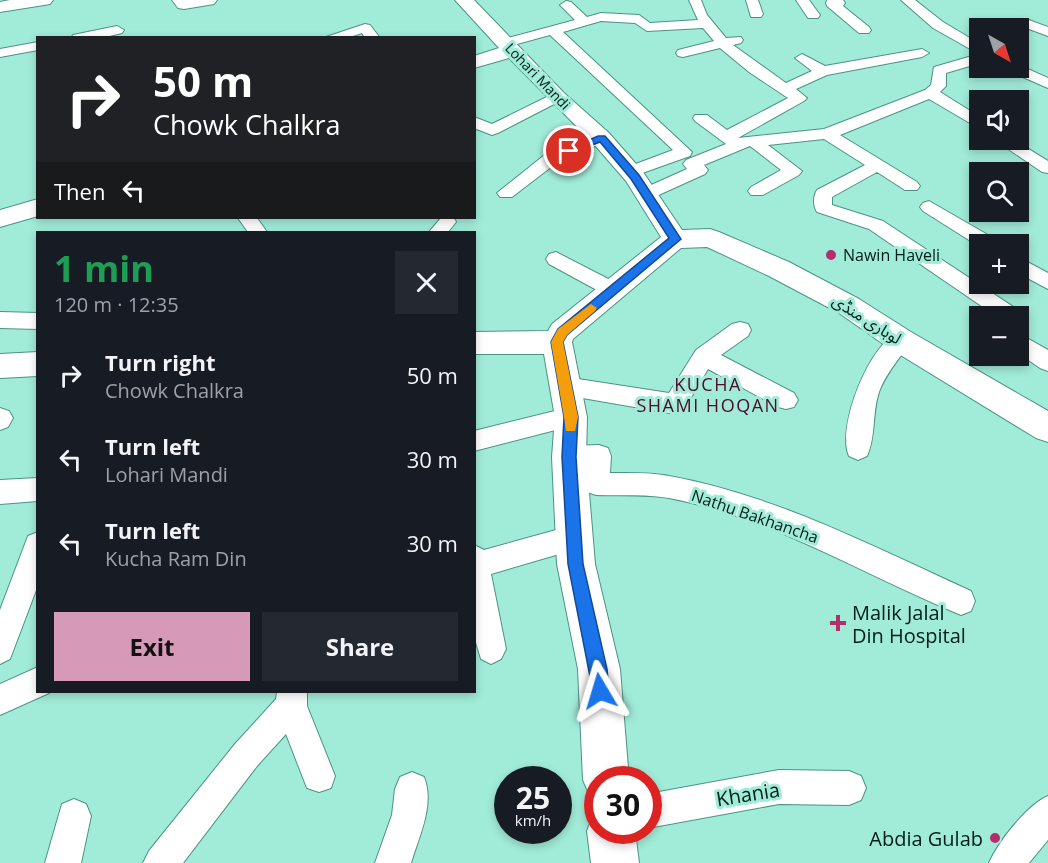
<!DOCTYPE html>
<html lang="en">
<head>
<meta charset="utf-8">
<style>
  :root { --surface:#171b24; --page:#242831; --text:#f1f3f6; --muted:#9ea1a6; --accent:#d69ab8 }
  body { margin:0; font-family:"Open Sans","Noto Sans Arabic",sans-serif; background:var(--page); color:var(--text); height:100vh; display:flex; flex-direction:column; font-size:22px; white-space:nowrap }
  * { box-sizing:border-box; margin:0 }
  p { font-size:20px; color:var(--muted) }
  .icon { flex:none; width:33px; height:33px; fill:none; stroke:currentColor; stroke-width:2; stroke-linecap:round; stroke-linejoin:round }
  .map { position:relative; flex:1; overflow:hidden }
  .side { position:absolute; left:36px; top:231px; width:440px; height:462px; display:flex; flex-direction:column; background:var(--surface); border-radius:0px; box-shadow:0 3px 9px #0003 }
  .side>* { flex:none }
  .hud { position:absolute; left:36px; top:36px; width:440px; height:183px; border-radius:0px; box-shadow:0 3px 9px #0003; background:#202124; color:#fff; overflow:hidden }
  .needle { width:39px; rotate:141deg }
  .controls { position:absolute; left:969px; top:18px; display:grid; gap:12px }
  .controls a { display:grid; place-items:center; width:60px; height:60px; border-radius:0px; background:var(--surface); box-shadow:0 3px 9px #0003; font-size:30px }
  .speed { position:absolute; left:494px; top:766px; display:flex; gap:12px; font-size:30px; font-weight:700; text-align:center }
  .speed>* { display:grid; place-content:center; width:78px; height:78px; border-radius:50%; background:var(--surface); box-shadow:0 3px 9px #0003; line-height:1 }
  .speed small { font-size:15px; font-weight:400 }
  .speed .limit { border:9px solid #d22; background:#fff; color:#111 }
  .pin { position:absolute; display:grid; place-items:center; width:51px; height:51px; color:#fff; margin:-26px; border:3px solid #fff; border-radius:50%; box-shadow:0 2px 6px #0007 }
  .me { position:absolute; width:66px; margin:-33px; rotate:353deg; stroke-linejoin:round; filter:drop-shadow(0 0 4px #0008) }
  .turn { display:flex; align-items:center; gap:21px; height:126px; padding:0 18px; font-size:27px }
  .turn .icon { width:78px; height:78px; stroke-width:2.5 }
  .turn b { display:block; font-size:42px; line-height:51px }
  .then { display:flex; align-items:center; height:57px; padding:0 18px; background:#0003; gap:12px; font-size:22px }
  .round { display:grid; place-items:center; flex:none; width:63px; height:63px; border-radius:0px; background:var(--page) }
  .overview { display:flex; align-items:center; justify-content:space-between; height:102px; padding:0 18px }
  h1 { font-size:36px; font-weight:700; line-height:45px; color:#1e9e55 }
  .action { display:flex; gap:12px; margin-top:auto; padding:12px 18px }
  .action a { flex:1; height:69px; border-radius:0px; background:var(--accent); color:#111; font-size:24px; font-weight:700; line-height:69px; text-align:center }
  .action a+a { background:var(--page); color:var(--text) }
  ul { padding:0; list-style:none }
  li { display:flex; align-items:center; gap:18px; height:84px; padding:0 18px }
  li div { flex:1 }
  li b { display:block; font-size:22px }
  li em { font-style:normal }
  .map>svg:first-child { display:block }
</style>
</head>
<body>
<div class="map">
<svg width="1048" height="863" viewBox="0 0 1048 863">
  <rect width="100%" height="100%" fill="#a1ebd9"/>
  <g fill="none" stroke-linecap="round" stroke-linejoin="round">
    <defs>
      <path id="service" d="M 689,0 L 701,0 L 707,15 L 726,38 L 741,37 L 743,40 L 741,43 L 733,45 L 786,83 L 812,71 L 795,58 L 802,54 L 825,66 L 922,49 L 929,53 L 922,57 L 827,75 L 796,89 L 807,98 L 804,101 L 738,138 L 824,129 L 925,90 L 931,85 L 934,67 L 979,54 L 933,28 L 901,0 L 915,0 L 943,22 L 980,44 L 980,63 L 946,73 L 946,86 L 940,92 L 980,117 L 980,129 L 929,99 L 840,135 L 917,182 L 920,186 L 917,190 L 905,190 L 877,172 L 832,197 L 832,205 L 883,221 L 1018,310 L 1022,316 L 1018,321 L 1018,316 L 996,316 L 869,229 L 817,212 C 813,206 813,196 817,190 L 865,165 L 824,139 L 768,145 L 802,171 L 799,175 L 763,195 L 751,195 L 748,191 L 751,187 L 781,170 L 750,146 L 704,165 L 708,170 L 705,174 L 652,198 L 640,198 L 637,194 L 640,190 L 687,169 L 683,164 L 686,160 L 726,144 L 695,121 L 693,118 L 695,115 L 707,115 L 727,130 L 788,98 L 749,72 L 720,48 L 683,57 L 678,56 L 676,53 L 678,50 L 714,41 L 703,28 L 647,31 L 635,23 L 601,21 L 563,32 L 692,152 L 690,156 L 631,177 L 625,176 L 622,172 L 625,168 L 673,150 L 550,35 L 506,47 L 499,43 L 501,40 L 575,20 L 560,5 L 566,1 L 571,2 L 587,17 L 601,13 L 639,15 L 650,23 L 698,20 Z
        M 746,0 L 758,0 L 763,14 L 761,17 L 751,17 Z
        M 796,0 L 809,0 L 820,15 L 818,18 L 808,18 Z
        M 827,0 L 843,0 L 845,3 L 843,6 L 869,27 L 871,30 L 869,33 L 859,33 L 827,6 L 826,3 Z
        M 1026,19 L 1048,27 L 1048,36 L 1021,26 L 1019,23 L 1021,20 Z
        M 365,24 L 370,25 L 380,38 L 365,38 L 362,33 L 347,38 L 323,38 Z
        M 117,26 L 124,30 L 122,33 L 101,38 L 71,38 L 73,35 Z
        M 38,42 L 38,50 L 0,57 L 0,49 Z
        M 1019,65 L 1048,78 L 1048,88 L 1009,71 L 1007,68 L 1018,68 Z
        M 557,92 L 562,94 L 565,97 L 562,100 L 498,133 L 492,135 L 474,128 L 474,117 L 492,124 Z
        M 601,133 L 607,135 L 609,138 L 607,141 L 559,161 L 512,197 L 500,197 L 497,193 L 547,153 Z
        M 995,140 L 1014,140 L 1048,161 L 1048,173 L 1042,172 Z
        M 929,201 L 995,239 L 997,244 L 980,244 L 980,247 L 923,211 L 920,207 L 923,203 Z
        M 238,218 L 257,218 L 267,232 L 248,232 Z
        M 441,218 L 454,218 L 456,222 L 448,232 L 429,232 Z
        M 556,252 L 620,285 L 623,290 L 620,295 L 613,297 L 606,295 L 549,264 L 546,259 L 549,254 Z
        M 1018,257 L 1048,273 L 1048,289 L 1018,273 Z
        M 0,312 L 38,313 L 38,329 L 0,328 Z
        M 740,322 L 748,324 L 751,330 L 748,336 L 721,355 L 794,393 L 798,400 L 794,407 L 786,409 L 778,407 L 708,369 L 683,411 L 675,414 L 565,395 L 557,393 L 554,386 L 557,379 L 565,377 L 669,393 L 696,350 L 732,324 Z
        M 900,332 L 908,334 L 911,340 C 901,358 886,372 879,392 C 872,413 876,437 867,456 L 858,460 L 849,456 C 836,428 870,341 900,332 Z
        M 1018,333 L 1048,350 L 1048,371 L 1040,368 L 1018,353 Z
        M 571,407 L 579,410 L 583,417 L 579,424 L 474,451 L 474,431 Z
        M 0,408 L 9,411 L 13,418 L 8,427 L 0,430 Z
        M 599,445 L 608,448 L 611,456 L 610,473 C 629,473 650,472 669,476 C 775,495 874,547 971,591 L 975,601 L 971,611 L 961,615 C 864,575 773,518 669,498 C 645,494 620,496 596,495 L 587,492 L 583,484 L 585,467 L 569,468 L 560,465 L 557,457 L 560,449 L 569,446 Z
        M 38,478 L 38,501 L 0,504 L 0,480 Z
        M 574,525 L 583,529 L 587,538 L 583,547 L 491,574 L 506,649 L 501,659 L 491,664 L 481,659 L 474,636 L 474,545 L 484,550 Z
        M 38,532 L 38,585 L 10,659 L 0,664 L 0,610 L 28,536 Z
        M 38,667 L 38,692 L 49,693 L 0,715 L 0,684 Z
        M 277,692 L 307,692 L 307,706 L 335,776 L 331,788 L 319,792 L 307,788 L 286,734 L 257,766 L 183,863 L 143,863 L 149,851 L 235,744 L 276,699 Z
        M 779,770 L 849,771 L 861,776 L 866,788 L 861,800 L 849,805 L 779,804 L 648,828 L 648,794 Z
        M 412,772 L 424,777 C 435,805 419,836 411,863 L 375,863 L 392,815 L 395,789 L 400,777 Z
        M 1048,796 L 1048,840 L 1029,863 L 989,863 C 998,842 1027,805 1048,796 Z
        M 74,799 L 86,804 L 91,816 L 81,863 L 45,863 L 62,804 Z"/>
      <path id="minor" d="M 10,0 L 53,0 L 50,4 L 44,5 L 0,12 L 0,2 Z
        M 172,0 L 217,0 L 214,4 L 184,9 L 178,8 Z
        M 455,0 L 474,0 L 564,93 L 609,133 L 643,172 L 682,230 L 710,229 L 719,232 L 789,262 L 859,299 L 911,332 L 1048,411 L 1048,442 L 1036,438 L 889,348 L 839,313 L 769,276 L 707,247 L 681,248 L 573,339 L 572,342 L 587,417 L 586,457 L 595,564 L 620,669 L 629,780 L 597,780 L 597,799 L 590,796 L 583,780 L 578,669 L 557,564 L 552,457 L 555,417 L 544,354 L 474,354 L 474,332 L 548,331 L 552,324 L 661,237 L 626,181 L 593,143 L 509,58 L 474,68 L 474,56 L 499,48 Z
        M 38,199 L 38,216 L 0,227 L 0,210 Z
        M 38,352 L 38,376 L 0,378 L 0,354 Z
        M 597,813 L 597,831 L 635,831 L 639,863 L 591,863 L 587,831 L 594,814 Z"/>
    </defs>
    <use href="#service" stroke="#4b9383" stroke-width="2"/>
    <use href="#minor" stroke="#4b9383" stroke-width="2"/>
    <use href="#service" fill="#fff" fill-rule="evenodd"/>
    <use href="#minor" fill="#fff" fill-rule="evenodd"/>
  </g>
  <path fill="#1a73e8" stroke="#114b97" stroke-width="1.5" d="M 598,136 L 605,136 L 639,175 L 681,239 L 567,335 L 563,342 L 578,417 L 576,457 L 583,564 L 607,669 L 609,691 L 606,697 L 600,700 L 594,697 L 568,564 L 562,457 L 564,417 L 551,342 L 558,329 L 669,238 L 631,179 L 600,142 L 569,154 L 564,151 Z"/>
  <path fill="#f59e0b" d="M 591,304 L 597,308 L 595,311 L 567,335 L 563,342 L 578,417 L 575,431 L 566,431 L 564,417 L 551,342 L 558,329 Z"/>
  <g fill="#b62d6c" stroke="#a1ebd9" stroke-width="2">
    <circle cx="831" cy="255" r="6"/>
    <path d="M835 614h6v6h6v6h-6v6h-6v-6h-6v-6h6z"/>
    <circle cx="995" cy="838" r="6"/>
  </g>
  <g text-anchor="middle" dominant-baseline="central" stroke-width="6" stroke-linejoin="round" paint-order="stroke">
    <g font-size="14" fill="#001e18" stroke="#a1ebd9">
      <text transform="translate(538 76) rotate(46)">Lohari Mandi</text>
    </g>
    <g font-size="16" fill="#001e18" stroke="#a1ebd9" text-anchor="start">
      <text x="843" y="255">Nawin Haveli</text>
    </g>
    <g font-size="16" fill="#001e18" stroke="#a1ebd9">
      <text transform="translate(867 319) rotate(32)">لوہاری منڈی</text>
      <text transform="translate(755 516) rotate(19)">Nathu Bakhancha</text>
    </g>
    <g font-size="18" letter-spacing="1.5" fill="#4e0c2b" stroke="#a1ebd9">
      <text x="708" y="384">KUCHA<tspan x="708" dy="21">SHAMI HOQAN</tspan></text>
    </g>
    <g font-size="20" fill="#001e18" stroke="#a1ebd9" text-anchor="start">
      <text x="852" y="612">Malik Jalal<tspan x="852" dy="23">Din Hospital</tspan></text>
      <text x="983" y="838" text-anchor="end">Abdia Gulab</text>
    </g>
    <g font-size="20" fill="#001e18" stroke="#a1ebd9">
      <text transform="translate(748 794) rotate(-9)">Khania</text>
    </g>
  </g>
</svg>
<div class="controls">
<a><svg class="needle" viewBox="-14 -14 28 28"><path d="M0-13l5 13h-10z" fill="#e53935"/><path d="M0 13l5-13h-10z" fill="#9ea1a6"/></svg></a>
<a><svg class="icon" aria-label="sound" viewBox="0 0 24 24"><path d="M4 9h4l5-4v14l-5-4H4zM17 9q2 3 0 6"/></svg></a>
<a><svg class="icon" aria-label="search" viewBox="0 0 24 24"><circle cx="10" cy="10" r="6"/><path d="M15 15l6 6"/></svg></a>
<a>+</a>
<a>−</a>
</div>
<div class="speed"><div>25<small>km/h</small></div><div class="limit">30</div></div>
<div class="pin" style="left:569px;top:151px;background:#d93025"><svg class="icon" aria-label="arrive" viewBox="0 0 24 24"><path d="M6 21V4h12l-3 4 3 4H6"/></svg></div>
<svg class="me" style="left:600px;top:691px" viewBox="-20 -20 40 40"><path d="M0-17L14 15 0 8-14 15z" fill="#1a73e8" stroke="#fff" stroke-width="4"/></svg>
<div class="hud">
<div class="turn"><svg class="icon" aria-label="right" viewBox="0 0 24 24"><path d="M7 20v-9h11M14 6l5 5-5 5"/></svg><div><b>50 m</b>Chowk Chalkra</div></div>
<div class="then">Then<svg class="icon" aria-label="left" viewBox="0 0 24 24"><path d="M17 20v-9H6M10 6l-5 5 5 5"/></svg></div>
</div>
<section class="side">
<div class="overview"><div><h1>1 min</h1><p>120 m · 12:35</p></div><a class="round"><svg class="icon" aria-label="close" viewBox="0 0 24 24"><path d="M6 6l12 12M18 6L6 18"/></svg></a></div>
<ul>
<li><svg class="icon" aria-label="right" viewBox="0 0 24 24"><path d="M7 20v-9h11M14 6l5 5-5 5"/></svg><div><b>Turn right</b><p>Chowk Chalkra</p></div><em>50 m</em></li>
<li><svg class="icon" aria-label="left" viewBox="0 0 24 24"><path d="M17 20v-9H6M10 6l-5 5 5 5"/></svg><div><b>Turn left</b><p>Lohari Mandi</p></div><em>30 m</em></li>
<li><svg class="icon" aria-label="left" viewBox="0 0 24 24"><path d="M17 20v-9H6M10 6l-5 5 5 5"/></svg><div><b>Turn left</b><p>Kucha Ram Din</p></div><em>30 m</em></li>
</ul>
<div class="action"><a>Exit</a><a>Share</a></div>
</section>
</div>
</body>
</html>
